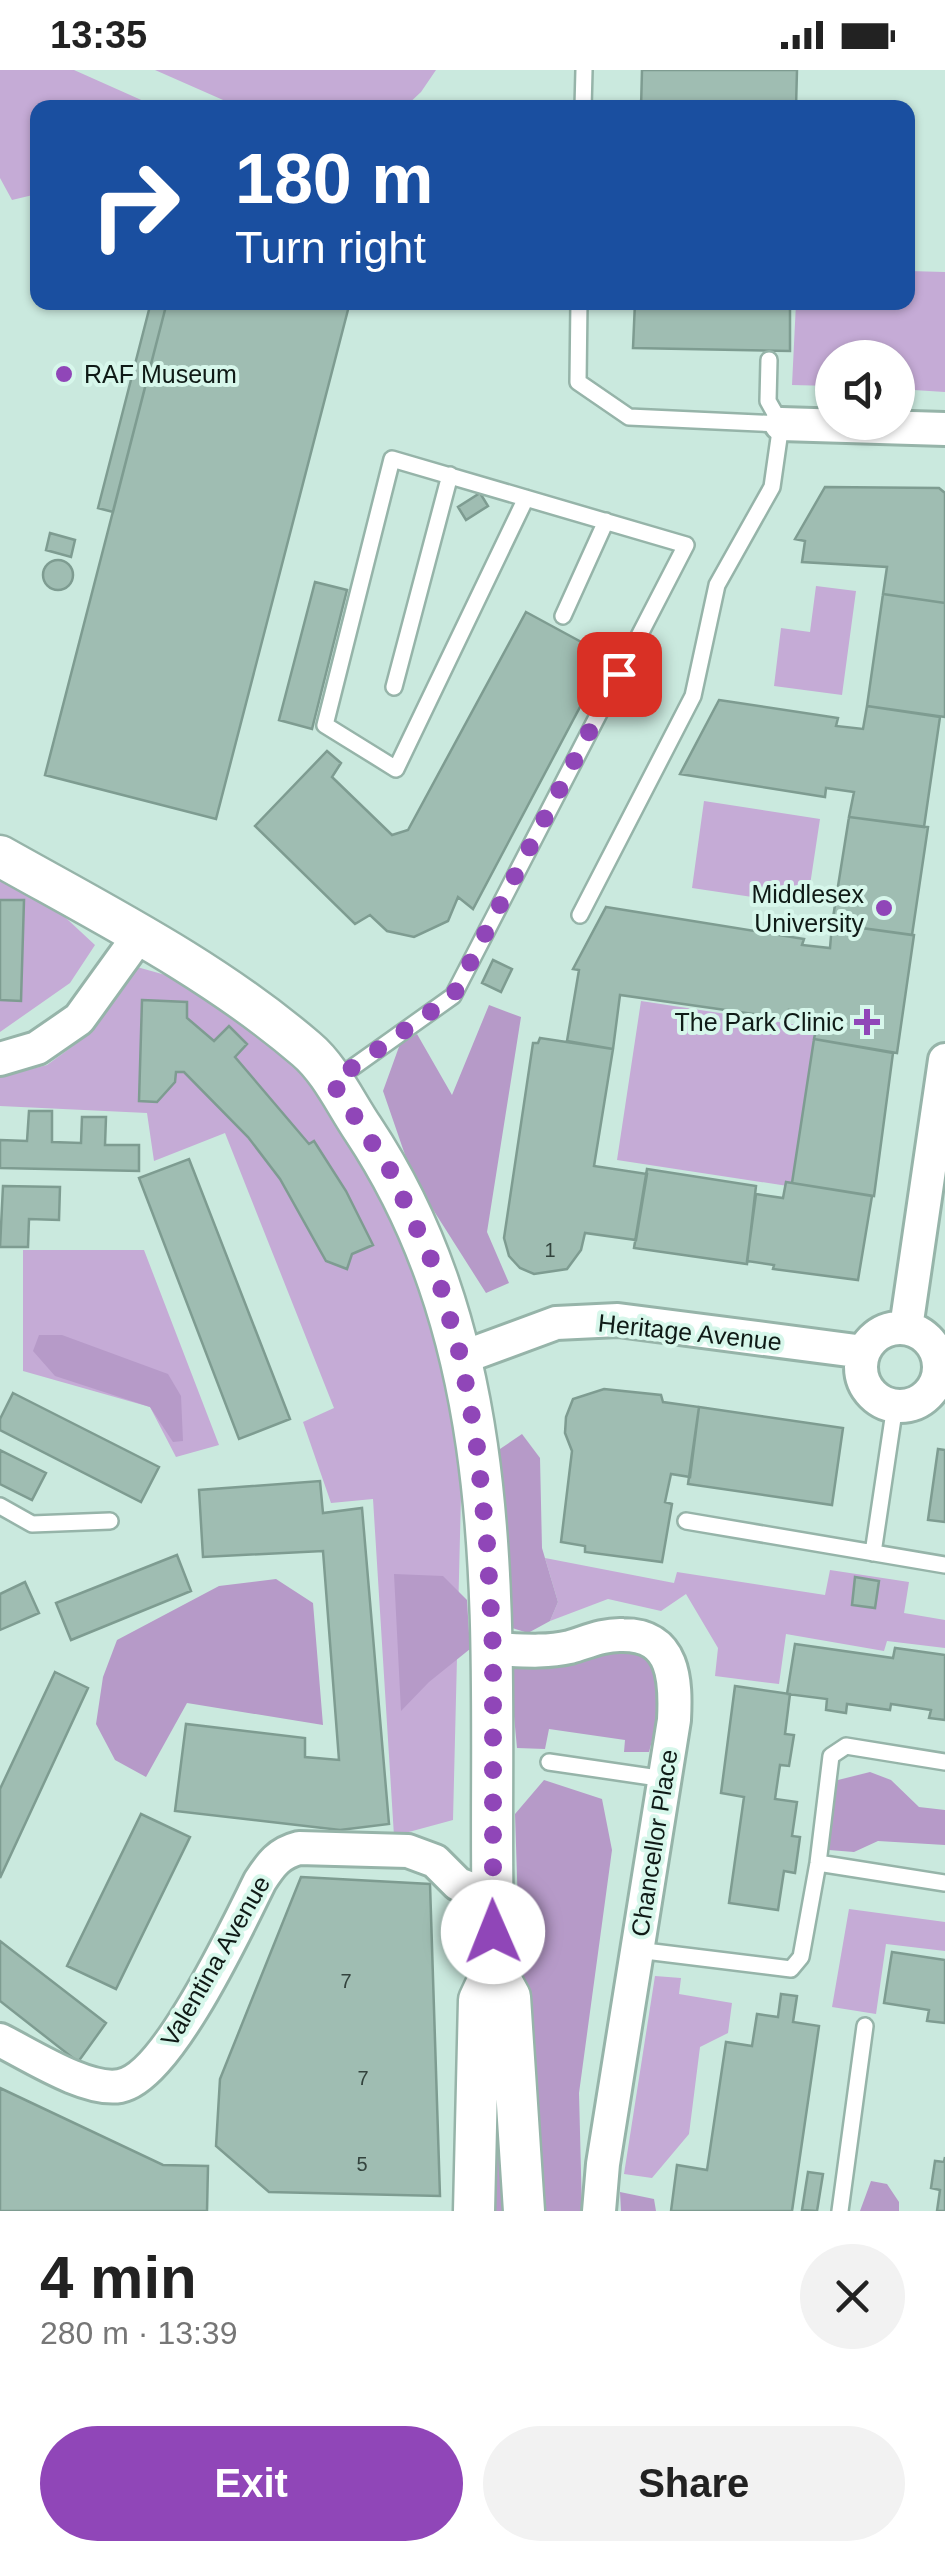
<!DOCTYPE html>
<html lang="en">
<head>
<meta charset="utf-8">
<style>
  :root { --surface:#fff; --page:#f2f2f2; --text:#222; --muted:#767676; --accent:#9046b8 }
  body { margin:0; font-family:Helvetica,sans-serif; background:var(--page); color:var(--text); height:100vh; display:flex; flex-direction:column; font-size:38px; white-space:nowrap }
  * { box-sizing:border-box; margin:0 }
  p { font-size:32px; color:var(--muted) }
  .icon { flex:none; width:55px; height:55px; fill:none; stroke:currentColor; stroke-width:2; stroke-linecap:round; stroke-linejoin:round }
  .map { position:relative; height:2141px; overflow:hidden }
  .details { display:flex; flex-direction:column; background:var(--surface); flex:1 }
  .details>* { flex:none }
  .hud { position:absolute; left:30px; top:30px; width:885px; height:210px; border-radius:20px; box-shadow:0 2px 8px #0004; background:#1a4fa0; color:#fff; overflow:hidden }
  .buttons { position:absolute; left:815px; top:270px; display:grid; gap:20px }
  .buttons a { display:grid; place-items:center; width:100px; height:100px; border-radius:50%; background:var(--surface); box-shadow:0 2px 8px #0004; font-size:50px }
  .pin { position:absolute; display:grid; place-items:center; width:85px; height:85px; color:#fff; margin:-42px; border-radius:20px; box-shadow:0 5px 15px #0006 }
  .me { position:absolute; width:110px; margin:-55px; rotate:359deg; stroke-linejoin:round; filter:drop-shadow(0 0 8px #0008) }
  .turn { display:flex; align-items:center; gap:35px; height:210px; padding:0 40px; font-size:45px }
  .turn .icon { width:130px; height:130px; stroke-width:2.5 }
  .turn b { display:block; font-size:70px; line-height:85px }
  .round { display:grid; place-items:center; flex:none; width:105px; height:105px; border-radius:52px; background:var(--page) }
  .summary { display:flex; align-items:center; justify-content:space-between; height:170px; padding:0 40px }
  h1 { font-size:60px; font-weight:800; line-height:75px }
  .cta { display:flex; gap:20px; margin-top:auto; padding:20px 40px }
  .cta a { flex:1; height:115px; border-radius:60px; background:var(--accent); color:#fff; font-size:40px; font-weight:800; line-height:115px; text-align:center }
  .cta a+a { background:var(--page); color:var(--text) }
  .status { display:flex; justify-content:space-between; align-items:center; height:70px; padding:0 50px; background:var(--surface); direction:ltr }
  .status svg { height:28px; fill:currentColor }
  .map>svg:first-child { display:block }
</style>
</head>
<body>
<div class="status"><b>13:35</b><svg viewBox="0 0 49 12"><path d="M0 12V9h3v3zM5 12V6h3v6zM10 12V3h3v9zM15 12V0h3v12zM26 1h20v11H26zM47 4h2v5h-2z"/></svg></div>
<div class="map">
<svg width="945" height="2141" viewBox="0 0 945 2141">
  <rect width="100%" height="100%" fill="#cae9de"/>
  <path fill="#c5abd6" d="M 0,0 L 74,0 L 157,37 L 38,38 L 37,124 L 12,130 L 0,108 Z
    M 155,0 L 436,0 L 421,22 L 405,37 L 239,37 Z
    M 908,201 L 945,202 L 945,322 L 898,319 L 898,288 L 832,288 L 832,316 L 792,315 L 796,233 L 908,232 Z
    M 816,516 L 856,521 L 842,625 L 774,616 L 781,558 L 810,562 Z
    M 704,731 L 820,749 L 807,835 L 692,818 Z
    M 0,804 L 38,822 L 95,875 L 70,913 L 0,962 Z
    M 137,897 L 194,913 L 304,1000 L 376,1105 L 428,1230 L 448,1301 L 461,1425 L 453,1750 L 394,1766 L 373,1429 L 331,1433 L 303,1352 L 334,1338 L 225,1063 L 154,1091 L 147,1043 L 0,1036 L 0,1007 L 47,995 L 84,968 Z
    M 641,931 L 818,958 L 794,1117 L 617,1090 Z
    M 23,1180 L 144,1180 L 219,1375 L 176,1387 L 150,1337 L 23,1301 Z
    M 545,1488 L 674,1513 L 677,1502 L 825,1525 L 830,1500 L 909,1512 L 904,1543 L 945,1550 L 945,1578 L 887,1571 L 884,1581 L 786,1564 L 779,1614 L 715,1606 L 718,1578 L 686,1524 L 661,1541 L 608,1529 L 550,1551 L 558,1532 Z
    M 849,1839 L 945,1852 L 945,1881 L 886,1874 L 876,1944 L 832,1937 Z
    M 655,1906 L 681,1908 L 679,1924 L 732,1933 L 728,1963 L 700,1977 L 689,2064 L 652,2108 L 624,2104 Z"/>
  <path fill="#b69ac8" d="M 489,935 L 521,947 L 487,1162 L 509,1213 L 486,1223 L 413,1108 L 383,1021 L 400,974 L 417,964 L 452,1025 Z
    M 39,1265 L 62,1265 L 168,1304 L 181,1326 L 183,1371 L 173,1372 L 150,1337 L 55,1306 L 33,1281 Z
    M 522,1364 L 540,1388 L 542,1478 L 558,1532 L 550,1551 L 528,1563 L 509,1557 L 494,1383 Z
    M 394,1504 L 443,1506 L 467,1530 L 470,1579 L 429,1612 L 401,1641 Z
    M 276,1509 L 313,1533 L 323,1655 L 187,1633 L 146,1707 L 115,1690 L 96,1654 L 103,1607 L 117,1570 L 219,1516 Z
    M 608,1580 L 639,1580 L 656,1590 L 659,1645 L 649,1682 L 624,1682 L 625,1670 L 549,1659 L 545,1679 L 517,1678 L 509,1593 Z
    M 870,1702 L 891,1710 L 919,1737 L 945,1740 L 945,1775 L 878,1771 L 854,1782 L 829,1780 L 834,1711 Z
    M 544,1710 L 602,1729 L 612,1780 L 579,2023 L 582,2141 L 533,2141 L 523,1993 L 515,1744 Z
    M 491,1925 L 511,2141 L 489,2141 Z
    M 871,2111 L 887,2114 L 899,2132 L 899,2141 L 860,2141 Z
    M 620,2122 L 654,2129 L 656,2141 L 621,2141 Z"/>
  <path fill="#9fbdb2" stroke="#7e9c91" stroke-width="2.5" d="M 642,0 L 797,0 L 796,38 L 641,38 Z
    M 151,232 L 167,232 L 113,442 L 98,438 Z
    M 167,232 L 350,232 L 216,749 L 45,705 Z
    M 635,232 L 790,232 L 790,281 L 633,278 Z
    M 825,417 L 939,418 L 945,423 L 945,533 L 883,524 L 887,497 L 802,492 L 805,471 L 795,469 Z
    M 480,423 L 488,436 L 466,450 L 458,437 Z
    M 50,463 L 75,470 L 71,487 L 46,480 Z
    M43 505a15 15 0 1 1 30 0a15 15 0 1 1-30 0Z
    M 315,512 L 347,520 L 312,659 L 279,650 Z
    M 883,524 L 945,533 L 945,647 L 867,636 Z
    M 526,542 L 607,586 L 473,839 L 458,827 L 448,851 L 414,867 L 387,861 L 370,845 L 355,854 L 255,756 L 327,681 L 341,693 L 332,707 L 392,765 L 408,760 Z
    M 719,630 L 838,648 L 836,656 L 863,659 L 867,636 L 940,647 L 924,757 L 849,747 L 854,722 L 826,718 L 825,727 L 680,704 Z
    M 849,747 L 928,757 L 912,865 L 832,854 Z
    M 0,830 L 24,830 L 21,931 L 0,930 Z
    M 606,837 L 804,869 L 802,875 L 830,878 L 832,854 L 914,865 L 897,983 L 814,969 L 819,945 L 789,940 L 788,949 L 620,925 L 613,979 L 567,971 L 579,900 L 573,899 Z
    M 493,890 L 512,899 L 501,922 L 482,913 Z
    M 142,930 L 187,932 L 187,948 L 214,971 L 229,956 L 247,974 L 235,987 L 309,1074 L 314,1071 L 346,1121 L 373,1175 L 352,1184 L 347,1199 L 326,1191 L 280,1109 L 248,1067 L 184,1002 L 176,1002 L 175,1012 L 157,1032 L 139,1031 Z
    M 540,968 L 613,979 L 594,1096 L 647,1104 L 636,1170 L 585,1163 L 581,1180 L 567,1199 L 534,1204 L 520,1198 L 509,1186 L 504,1168 L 533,973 L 538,973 Z
    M 814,969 L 893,983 L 874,1126 L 792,1113 Z
    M 29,1041 L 52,1041 L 52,1072 L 81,1073 L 82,1047 L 106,1047 L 105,1075 L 139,1075 L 139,1101 L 0,1098 L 0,1070 L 27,1071 Z
    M 189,1089 L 290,1349 L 239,1369 L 139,1108 Z
    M 647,1099 L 756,1116 L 747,1194 L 634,1178 Z
    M 786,1112 L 872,1126 L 858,1210 L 773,1199 L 774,1195 L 747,1191 L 756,1124 L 783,1128 Z
    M 3,1116 L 60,1117 L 59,1150 L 29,1149 L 28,1177 L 0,1177 Z
    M 604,1319 L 661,1325 L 663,1332 L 699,1337 L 690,1407 L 671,1404 L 665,1432 L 672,1434 L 662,1492 L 585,1482 L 585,1476 L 561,1472 L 572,1381 L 565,1363 L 566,1347 L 573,1329 Z
    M 13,1323 L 159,1397 L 141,1432 L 0,1360 L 0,1349 Z
    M 699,1337 L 843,1358 L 832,1435 L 688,1414 Z
    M 938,1379 L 945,1380 L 945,1452 L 928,1450 Z
    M 0,1380 L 46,1403 L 32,1430 L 0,1414 Z
    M 320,1411 L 323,1443 L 362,1438 L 389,1754 L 340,1760 L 175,1741 L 186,1654 L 305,1668 L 305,1687 L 339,1690 L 323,1481 L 203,1487 L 199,1420 Z
    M 177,1485 L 191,1521 L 71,1570 L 56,1533 Z
    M 855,1507 L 879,1511 L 875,1538 L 852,1535 Z
    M 25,1512 L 39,1543 L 0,1560 L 0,1524 Z
    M 795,1574 L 893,1588 L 895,1578 L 945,1585 L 945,1650 L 929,1648 L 931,1640 L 891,1634 L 890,1640 L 847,1634 L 846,1643 L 826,1640 L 827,1629 L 787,1624 Z
    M 55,1602 L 88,1618 L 0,1808 L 0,1719 Z
    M 735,1616 L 790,1624 L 785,1664 L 794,1665 L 789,1696 L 780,1695 L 775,1729 L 797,1732 L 792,1766 L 800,1767 L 795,1803 L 784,1801 L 778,1840 L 729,1833 L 744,1727 L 721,1723 Z
    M 141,1744 L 190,1767 L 116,1919 L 67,1896 Z
    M 301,1807 L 430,1814 L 440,2126 L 269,2122 L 216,2076 L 220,2009 Z
    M 0,1871 L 106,1953 L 78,1992 L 0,1931 Z
    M 892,1882 L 945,1890 L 945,1953 L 927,1951 L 929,1940 L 884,1933 Z
    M 781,1924 L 797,1926 L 793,1952 L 819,1956 L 792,2141 L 671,2141 L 677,2095 L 707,2100 L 726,1972 L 752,1976 L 757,1944 L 778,1947 Z
    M 0,2018 L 163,2095 L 208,2096 L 207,2141 L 0,2141 Z
    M 945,2087 L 945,2141 L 937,2141 L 940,2120 L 931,2118 L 935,2091 L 944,2092 Z
    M 808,2102 L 823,2104 L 817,2141 L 802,2140 Z"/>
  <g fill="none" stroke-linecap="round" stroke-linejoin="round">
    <defs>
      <path id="service" d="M 583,38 L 584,0
        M 579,232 L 578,312 L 629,347 L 781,354
        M 563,546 L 606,451
        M 394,617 L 450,405
        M 580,845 L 693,626 L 717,515 L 772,417 L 781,354 L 768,331 L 769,290
        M 335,1010 L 453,926 L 686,475 L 392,389 L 325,655 L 396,699 L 526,428
        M 0,1436 L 32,1454 L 110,1451
        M 686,1451 L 945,1495
        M 873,1483 L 895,1335
        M 549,1692 L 665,1709
        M 818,1793 L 945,1813
        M 637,1880 L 791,1899 L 801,1887 L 818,1793 L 831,1686 L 846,1676 L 945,1692
        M 840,2141 L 865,1956"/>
      <path id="minor" d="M 781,354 L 945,359
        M 0,989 L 37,978 L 79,949 L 141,863
        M 906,1258 L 945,990
        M861 1297a39 39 0 1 1 78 0a39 39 0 1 1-78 0Z
        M 461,1288 L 556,1253 L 618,1250 L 864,1282
        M 493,1579 C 519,1580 544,1583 570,1577 C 587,1572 604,1564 623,1565 C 675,1565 676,1611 674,1650 L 603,2094 L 599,2141
        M 0,1970 C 30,1985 87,2022 120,2016 C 168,2007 238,1855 260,1811 C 271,1794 279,1783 299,1778 L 408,1781 L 435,1791 L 458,1814 L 492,1827"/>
      <path id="tertiary" d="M 0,786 C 105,845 214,900 306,979 C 330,999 346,1034 363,1059 C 529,1309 483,1615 494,1898 L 510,1927 L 524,2141
        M 474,2141 L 479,1930 L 494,1898"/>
    </defs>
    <use href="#service" stroke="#96b4a9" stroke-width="20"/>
    <use href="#minor" stroke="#96b4a9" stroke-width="38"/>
    <use href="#tertiary" stroke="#96b4a9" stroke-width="45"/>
    <use href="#service" stroke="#fff" stroke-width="15"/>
    <use href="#minor" stroke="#fff" stroke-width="32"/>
    <use href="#tertiary" stroke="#fff" stroke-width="40"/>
  </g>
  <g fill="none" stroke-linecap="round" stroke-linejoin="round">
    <path stroke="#9046b8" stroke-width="18" stroke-dasharray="0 32.4" d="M 493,1862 L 493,1579 L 487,1473 L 476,1368 L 461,1288 L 436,1200 L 390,1100 L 332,1012 L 453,926 L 619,604"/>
  </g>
  <g fill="#9046b8" stroke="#d7f7eb" stroke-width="4">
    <circle cx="64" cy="304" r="10"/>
    <circle cx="884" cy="838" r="10"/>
    <path d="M862 937h10v10h10v10h-10v10h-10v-10h-10v-10h10z"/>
  </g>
  <g text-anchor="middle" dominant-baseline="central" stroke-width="8" stroke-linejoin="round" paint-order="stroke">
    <g font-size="20" fill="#33433d">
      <text x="550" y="1180">1</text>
      <text x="346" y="1911">7</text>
      <text x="363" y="2008">7</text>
      <text x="362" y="2094">5</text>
    </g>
    <g font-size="25" fill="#0f1a16" stroke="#d7f7eb" text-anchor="end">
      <text x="84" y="304" text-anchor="start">RAF Museum</text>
      <text x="864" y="824">Middlesex<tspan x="864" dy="29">University</tspan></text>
      <text x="844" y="952">The Park Clinic</text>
    </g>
    <g font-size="25" fill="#0f1a16" stroke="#d7f7eb">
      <text transform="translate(690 1262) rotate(6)">Heritage Avenue</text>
      <text transform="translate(654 1773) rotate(-81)">Chancellor Place</text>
      <text transform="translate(215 1891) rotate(-60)">Valentina Avenue</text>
    </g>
  </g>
</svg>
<div class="buttons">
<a><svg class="icon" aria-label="sound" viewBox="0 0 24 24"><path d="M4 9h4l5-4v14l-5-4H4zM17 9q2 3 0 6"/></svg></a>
</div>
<div class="pin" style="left:619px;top:604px;background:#d93025"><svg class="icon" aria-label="arrive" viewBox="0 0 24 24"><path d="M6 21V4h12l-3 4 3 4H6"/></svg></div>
<svg class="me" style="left:493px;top:1862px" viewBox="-20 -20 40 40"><circle r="19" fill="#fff"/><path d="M0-13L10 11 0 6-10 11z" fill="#9046b8"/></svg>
<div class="hud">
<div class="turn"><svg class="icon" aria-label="right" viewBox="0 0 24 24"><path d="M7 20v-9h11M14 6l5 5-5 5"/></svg><div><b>180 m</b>Turn right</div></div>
</div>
</div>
<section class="details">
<div class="summary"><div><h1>4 min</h1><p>280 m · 13:39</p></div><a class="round"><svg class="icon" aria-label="close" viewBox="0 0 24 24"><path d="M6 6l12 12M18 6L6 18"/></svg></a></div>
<div class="cta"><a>Exit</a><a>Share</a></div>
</section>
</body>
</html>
